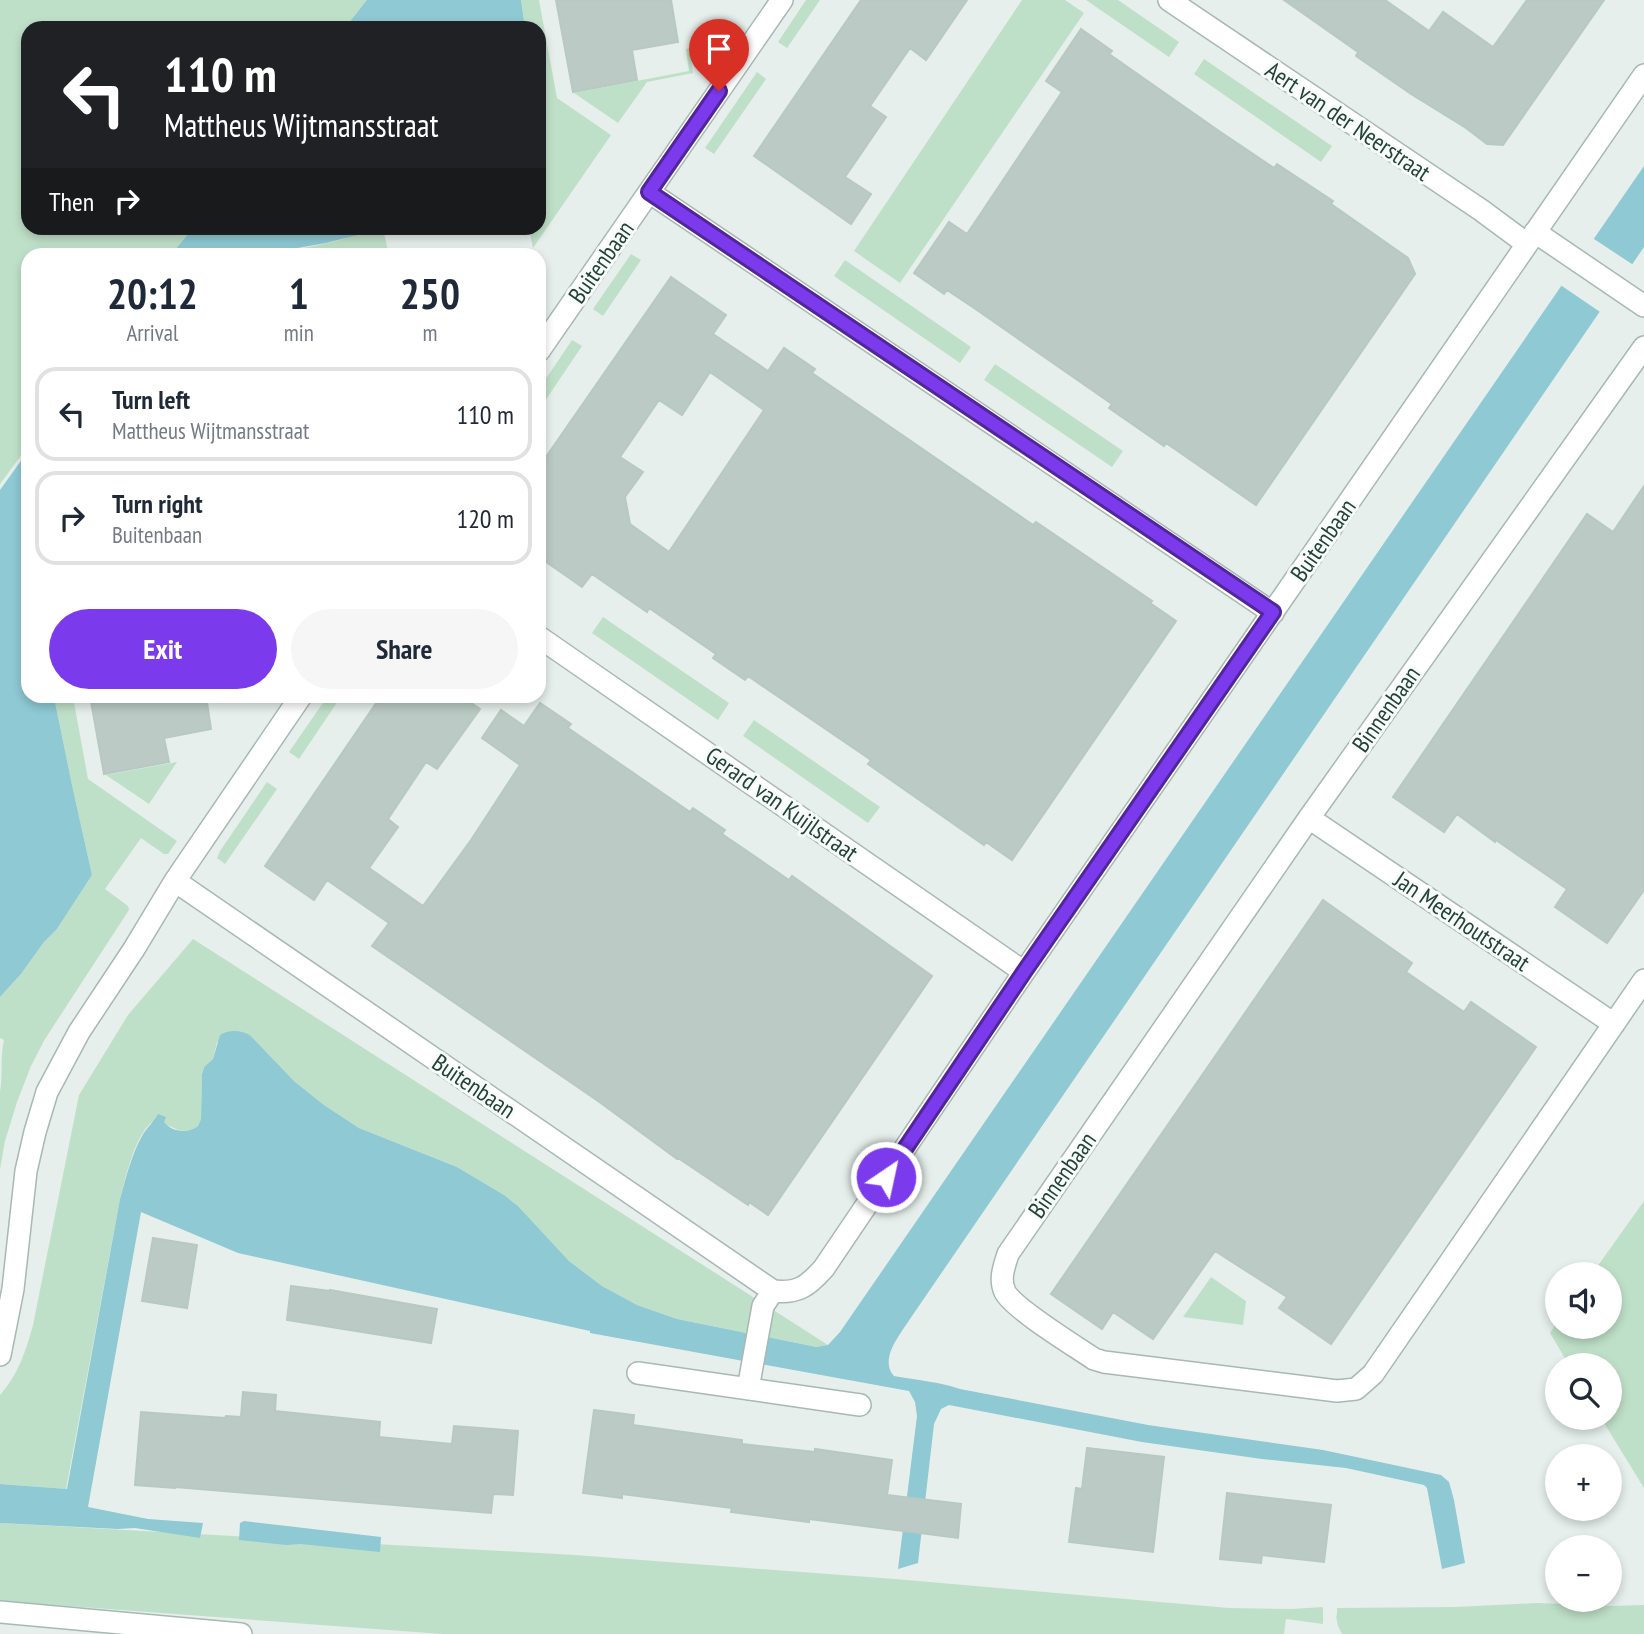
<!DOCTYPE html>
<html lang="en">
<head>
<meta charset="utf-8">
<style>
  :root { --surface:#fff; --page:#f6f6f7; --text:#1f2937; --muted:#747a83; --line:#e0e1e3; --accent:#7c3aed }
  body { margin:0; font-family:"PT Sans Narrow",sans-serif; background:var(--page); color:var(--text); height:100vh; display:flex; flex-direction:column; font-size:26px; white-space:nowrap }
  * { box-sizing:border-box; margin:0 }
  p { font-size:23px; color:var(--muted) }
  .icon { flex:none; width:38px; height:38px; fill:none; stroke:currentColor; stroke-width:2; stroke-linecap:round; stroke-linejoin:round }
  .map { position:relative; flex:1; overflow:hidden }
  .sheet { position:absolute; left:21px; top:248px; width:525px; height:455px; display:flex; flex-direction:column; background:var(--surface); border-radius:21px; box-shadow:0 4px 10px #0003 }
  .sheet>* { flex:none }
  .top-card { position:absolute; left:21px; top:21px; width:525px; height:214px; border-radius:21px; box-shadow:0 4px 10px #0003; background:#202124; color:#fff; overflow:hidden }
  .buttons { position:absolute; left:1545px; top:1262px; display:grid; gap:14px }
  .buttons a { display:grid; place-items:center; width:77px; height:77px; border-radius:50%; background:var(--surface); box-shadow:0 4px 10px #0003; font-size:35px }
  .pin { position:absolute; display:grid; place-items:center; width:60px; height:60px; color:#fff; margin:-72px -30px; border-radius:50% 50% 50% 0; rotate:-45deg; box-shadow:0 0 7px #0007 }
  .pin .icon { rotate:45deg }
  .me { position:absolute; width:77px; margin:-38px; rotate:34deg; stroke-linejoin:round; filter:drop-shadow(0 0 5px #0008) }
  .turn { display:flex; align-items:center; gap:24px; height:147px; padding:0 28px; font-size:32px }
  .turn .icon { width:91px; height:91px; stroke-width:2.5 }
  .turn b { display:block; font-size:49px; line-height:60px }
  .then { display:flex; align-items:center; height:66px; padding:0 28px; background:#0003; gap:14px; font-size:26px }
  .eta { display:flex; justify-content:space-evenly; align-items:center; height:119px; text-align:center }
  .eta b { font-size:42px; font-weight:800; line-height:49px }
  .action { display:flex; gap:14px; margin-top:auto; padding:14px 28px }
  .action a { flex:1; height:80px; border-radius:42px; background:var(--accent); color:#fff; font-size:28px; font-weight:800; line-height:80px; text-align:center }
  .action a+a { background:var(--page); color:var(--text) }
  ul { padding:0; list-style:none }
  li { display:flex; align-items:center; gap:21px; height:94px; margin:0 14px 10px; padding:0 14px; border:4px solid var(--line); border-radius:21px }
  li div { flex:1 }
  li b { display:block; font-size:26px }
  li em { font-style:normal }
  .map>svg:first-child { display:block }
</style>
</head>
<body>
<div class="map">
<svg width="1644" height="1634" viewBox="0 0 1644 1634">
  <rect width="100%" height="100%" fill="#e6efeb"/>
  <path fill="#bfe0c8" d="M 0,0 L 368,0 L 346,28 L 28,28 L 28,228 L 193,228 L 172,255 L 28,256 L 28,446 L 0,484 Z
    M 521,0 L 539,0 L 557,98 L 611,135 L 533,248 L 529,228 L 539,228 L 539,28 L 525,28 Z
    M 806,0 L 820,0 L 787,48 L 778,42 Z
    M 1022,0 L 1065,0 L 1084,13 L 900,283 L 854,251 Z
    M 1086,0 L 1118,0 L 1179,42 L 1169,57 Z
    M 689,48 L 693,73 L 647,82 L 618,123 L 574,93 L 689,71 L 686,49 Z
    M 1204,59 L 1332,146 L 1321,162 L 1194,74 Z
    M 757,72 L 766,79 L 714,154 L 705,148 Z
    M 364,228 L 383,228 L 389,255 L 337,256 L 337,254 L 330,256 L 258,256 C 281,251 347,243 363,231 Z
    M 631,254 L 641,260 L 603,316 L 593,309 Z
    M 845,260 L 971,347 L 960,363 L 834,276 Z
    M 572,340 L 582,346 L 543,404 L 539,401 L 539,389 Z
    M 995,364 L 1123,451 L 1112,467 L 984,380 Z
    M 603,617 L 729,703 L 718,720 L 592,633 Z
    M 54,697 L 73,697 L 88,779 L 177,841 L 168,854 L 164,854 L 141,838 L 105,889 L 128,906 L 129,910 L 45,1039 L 31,1066 L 17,1102 L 5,1141 L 0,1169 L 0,1092 C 3,1075 0,1056 4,1040 L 0,1038 L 0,997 L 21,974 L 44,942 L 57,929 L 92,875 L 72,785 Z
    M 327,697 L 331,697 L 338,701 L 299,759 L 289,752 Z
    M 754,720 L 880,807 L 868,823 L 743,736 Z
    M 177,762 L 149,804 L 106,775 Z
    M 267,782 L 277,789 L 225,864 L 217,858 L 220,851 Z
    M 193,939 L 828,1345 L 818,1347 L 677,1319 L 637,1305 L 602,1286 L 569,1261 L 518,1206 L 504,1195 L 457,1167 L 359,1128 L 324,1105 L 294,1081 L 251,1036 L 217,1042 L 213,1059 L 204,1067 L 202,1073 L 201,1119 L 198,1126 C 179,1138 172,1124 155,1120 C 135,1132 126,1177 120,1199 L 66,1489 L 0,1484 L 0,1395 C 18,1375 26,1351 33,1325 L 79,1095 L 128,1015 Z
    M 1644,1201 L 1644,1488 L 1601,1418 L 1610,1418 L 1610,1365 L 1569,1365 L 1550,1333 L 1557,1322 L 1558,1326 L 1610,1326 L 1610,1274 L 1592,1274 Z
    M 1211,1277 L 1246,1301 L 1243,1325 L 1183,1317 Z
    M 0,1523 L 575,1555 L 895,1579 L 1229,1608 L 1292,1609 L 1323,1607 L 1323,1624 L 1286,1619 L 1284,1634 L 442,1634 L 0,1601 Z
    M 1537,1603 L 1610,1606 L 1644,1605 L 1644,1634 L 1342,1634 L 1338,1626 L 1336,1616 L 1337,1615 L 1337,1608 L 1455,1607 Z"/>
  <path fill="#8ec9d4" d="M 367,0 L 521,0 L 525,28 L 345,28 Z
    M 1644,166 L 1644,247 L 912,1316 C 902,1332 878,1359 894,1376 C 917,1380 939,1382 960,1389 L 1148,1425 L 1323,1450 L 1441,1475 L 1449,1482 L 1454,1500 L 1465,1563 L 1442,1569 L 1427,1488 L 1424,1485 L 1346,1468 L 1262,1459 L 1142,1442 L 949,1405 L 941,1409 L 934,1424 L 918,1563 L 898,1569 L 917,1416 L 915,1402 L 909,1391 L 590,1333 L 590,1331 L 238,1253 L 141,1212 L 88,1507 L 148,1519 L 203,1523 L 200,1538 L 135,1528 L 118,1529 L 0,1523 L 0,1484 L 67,1489 L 120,1199 C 126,1178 131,1156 142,1136 C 147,1127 154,1122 158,1114 L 166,1117 L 164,1122 C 172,1132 187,1134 198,1126 L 201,1119 L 202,1074 L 204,1067 L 213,1059 L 220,1035 C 229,1029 242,1030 251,1036 L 294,1081 L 324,1105 L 359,1128 L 457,1167 L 504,1195 L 518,1206 L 569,1261 L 602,1286 L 637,1305 L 677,1319 L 817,1347 L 828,1345 L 840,1332 Z
    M 193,228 L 364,228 L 363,231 L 358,235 L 326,243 L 258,255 L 171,255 Z
    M 28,451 L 28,497 C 18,519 28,544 28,567 C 29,610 28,653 28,696 L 54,697 L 72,785 L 92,875 L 57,929 L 44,942 L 21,974 L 0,997 L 0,490 Z
    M 244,1521 L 381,1537 L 380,1552 L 300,1544 L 286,1545 L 239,1540 L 240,1523 Z"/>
  <path fill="#e6efeb" d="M 1591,237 L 1635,266 L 1603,314 L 1559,284 Z"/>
  <path fill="#bbcac4" stroke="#b8c9c2" stroke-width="2" fill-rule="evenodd" d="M 556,0 L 671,0 L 678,42 L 632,50 L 637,80 L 573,92 Z
    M 861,0 L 967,0 L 926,60 L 910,48 L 870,106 L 886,117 L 845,177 L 871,194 L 851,224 L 754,156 Z
    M 1284,0 L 1385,0 L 1429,31 L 1443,12 L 1493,47 L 1527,0 L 1604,0 L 1503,145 L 1487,144 L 1466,128 L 1411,94 L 1356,56 L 1358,52 Z
    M 1081,29 L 1112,51 L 1109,54 L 1219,131 L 1274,168 L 1277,164 L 1333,201 L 1331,204 L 1408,258 L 1415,274 L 1256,505 L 1166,443 L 1164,446 L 1109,408 L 1112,404 L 974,308 L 947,290 L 944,294 L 914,273 L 949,222 L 967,234 L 1062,92 L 1046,81 Z
    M 671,277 L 726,315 L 713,334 L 768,371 L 784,348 L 815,369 L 812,373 L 1033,525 L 1036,522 L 1152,601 L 1150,603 L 1176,621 L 1012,860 L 986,842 L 984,845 L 868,764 L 871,760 L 748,676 L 745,680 L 713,658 L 716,654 L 649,608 L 647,612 L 592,574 L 582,587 L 539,557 L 539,467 ZM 710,372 L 764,410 L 669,552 L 630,524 L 625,497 L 643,472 L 620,457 L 659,400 L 682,415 Z
    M 1644,486 L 1644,890 L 1607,943 L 1555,907 L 1567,889 L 1496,840 L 1495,842 L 1457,814 L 1444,832 L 1393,797 L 1587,514 L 1613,532 Z
    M 90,696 L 206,696 L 211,729 L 164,738 L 169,762 L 104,774 Z
    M 381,696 L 461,696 L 480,709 L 437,769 L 426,762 L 388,819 L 398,827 L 369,868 L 423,906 L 471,840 L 520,765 L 482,738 L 501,710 L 524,726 L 540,703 L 571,724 L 568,728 L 690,812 L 693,808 L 725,830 L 722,834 L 789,880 L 792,876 L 932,976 L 768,1215 L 749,1202 L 748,1205 L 678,1158 L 677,1159 L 598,1101 L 372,946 L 389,923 L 327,880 L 314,900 L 265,866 Z
    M 1323,900 L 1412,963 L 1406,972 L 1464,1012 L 1471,1002 L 1536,1047 L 1331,1344 L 1279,1308 L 1287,1297 L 1215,1251 L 1153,1339 L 1113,1312 L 1102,1329 L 1051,1294 Z
    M 153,1238 L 197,1245 L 187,1308 L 142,1301 Z
    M 291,1286 L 330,1291 L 330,1290 L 437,1309 L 431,1343 L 287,1320 Z
    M 243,1392 L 276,1395 L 275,1411 L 380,1422 L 379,1437 L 452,1444 L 454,1426 L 518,1431 L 513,1495 L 493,1494 L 491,1513 L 175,1487 L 175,1488 L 135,1485 L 141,1412 L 225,1418 L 226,1416 L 241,1417 Z
    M 594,1410 L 634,1415 L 633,1425 L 742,1440 L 742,1444 L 815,1452 L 815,1449 L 892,1460 L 887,1495 L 961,1504 L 958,1538 L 809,1519 L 809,1522 L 731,1512 L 732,1508 L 622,1494 L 622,1498 L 583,1493 Z
    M 1087,1448 L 1164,1457 L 1153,1552 L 1069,1542 L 1076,1488 L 1082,1489 Z
    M 1227,1493 L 1331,1505 L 1324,1562 L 1262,1555 L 1261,1563 L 1220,1559 Z"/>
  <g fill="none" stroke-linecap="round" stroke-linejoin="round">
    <defs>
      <path id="minor" d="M 1169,0 L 1481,210 L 1527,244
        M 649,192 L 1273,613
        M 1535,232 L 1644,306
        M 1644,347 L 1309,818 L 1008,1254 C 1004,1267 999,1279 1005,1292 C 1014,1309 1075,1346 1094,1359 L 1104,1362 L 1337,1391 L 1356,1389 L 1373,1374 L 1644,980
        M 539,351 L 782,0
        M 539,637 L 1024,972
        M 1309,818 L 1614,1024
        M 175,881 L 773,1291 C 798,1294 808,1286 824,1268 L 1024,972 L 1644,75
        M 0,1355 L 13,1289 L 26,1171 L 35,1132 L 47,1092 L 79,1032 L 134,949 L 175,881 L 301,696
        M 638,1373 L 860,1405
        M 748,1389 L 763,1306 L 773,1291
        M 0,1612 L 241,1634"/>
    </defs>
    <use href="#minor" stroke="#a8b8b2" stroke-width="24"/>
    <use href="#minor" stroke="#fff" stroke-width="21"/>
  </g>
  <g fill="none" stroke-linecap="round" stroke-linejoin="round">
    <defs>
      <path id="route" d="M 719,91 L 649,192 L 1273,612 L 1024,972 L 886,1177"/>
    </defs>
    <use href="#route" stroke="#51269a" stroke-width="18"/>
    <use href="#route" stroke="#7c3aed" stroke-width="12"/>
  </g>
  <g text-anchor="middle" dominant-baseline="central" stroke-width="6" stroke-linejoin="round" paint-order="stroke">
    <g font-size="24" fill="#24423a" stroke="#f7fbf9">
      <text transform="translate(1348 121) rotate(34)">Aert van der Neerstraat</text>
      <text transform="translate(601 262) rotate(-55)">Buitenbaan</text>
      <text transform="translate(1323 540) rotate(-55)">Buitenbaan</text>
      <text transform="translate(1386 709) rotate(-55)">Binnenbaan</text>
      <text transform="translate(782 804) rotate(35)">Gerard van Kuijlstraat</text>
      <text transform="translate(1462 921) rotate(34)">Jan Meerhoutstraat</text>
      <text transform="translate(474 1086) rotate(34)">Buitenbaan</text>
      <text transform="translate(1062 1175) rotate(-55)">Binnenbaan</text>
    </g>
  </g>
</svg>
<div class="buttons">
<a><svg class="icon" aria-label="sound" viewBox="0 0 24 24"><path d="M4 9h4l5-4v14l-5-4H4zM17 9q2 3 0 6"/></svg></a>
<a><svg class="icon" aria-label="search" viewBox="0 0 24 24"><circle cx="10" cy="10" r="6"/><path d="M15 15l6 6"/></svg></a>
<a>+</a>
<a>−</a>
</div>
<div class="pin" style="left:719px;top:91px;background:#d93025"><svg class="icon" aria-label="arrive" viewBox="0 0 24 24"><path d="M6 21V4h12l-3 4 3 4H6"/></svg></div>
<svg class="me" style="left:886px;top:1177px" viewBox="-20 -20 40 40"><circle r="17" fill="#7c3aed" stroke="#fff" stroke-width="3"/><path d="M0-11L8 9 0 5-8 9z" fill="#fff"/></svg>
<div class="top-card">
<div class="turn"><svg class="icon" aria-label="left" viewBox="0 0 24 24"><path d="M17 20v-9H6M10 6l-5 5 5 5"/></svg><div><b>110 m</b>Mattheus Wijtmansstraat</div></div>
<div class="then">Then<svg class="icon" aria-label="right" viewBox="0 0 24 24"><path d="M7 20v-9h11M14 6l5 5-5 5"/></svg></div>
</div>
<section class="sheet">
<div class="eta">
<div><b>20:12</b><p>Arrival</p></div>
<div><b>1</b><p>min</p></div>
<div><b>250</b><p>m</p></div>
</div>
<ul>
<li><svg class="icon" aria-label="left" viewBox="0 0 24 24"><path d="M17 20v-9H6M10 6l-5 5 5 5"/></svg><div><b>Turn left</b><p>Mattheus Wijtmansstraat</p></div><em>110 m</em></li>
<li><svg class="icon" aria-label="right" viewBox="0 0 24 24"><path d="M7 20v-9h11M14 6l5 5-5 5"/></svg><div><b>Turn right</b><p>Buitenbaan</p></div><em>120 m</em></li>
</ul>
<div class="action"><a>Exit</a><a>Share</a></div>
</section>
</div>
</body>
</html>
